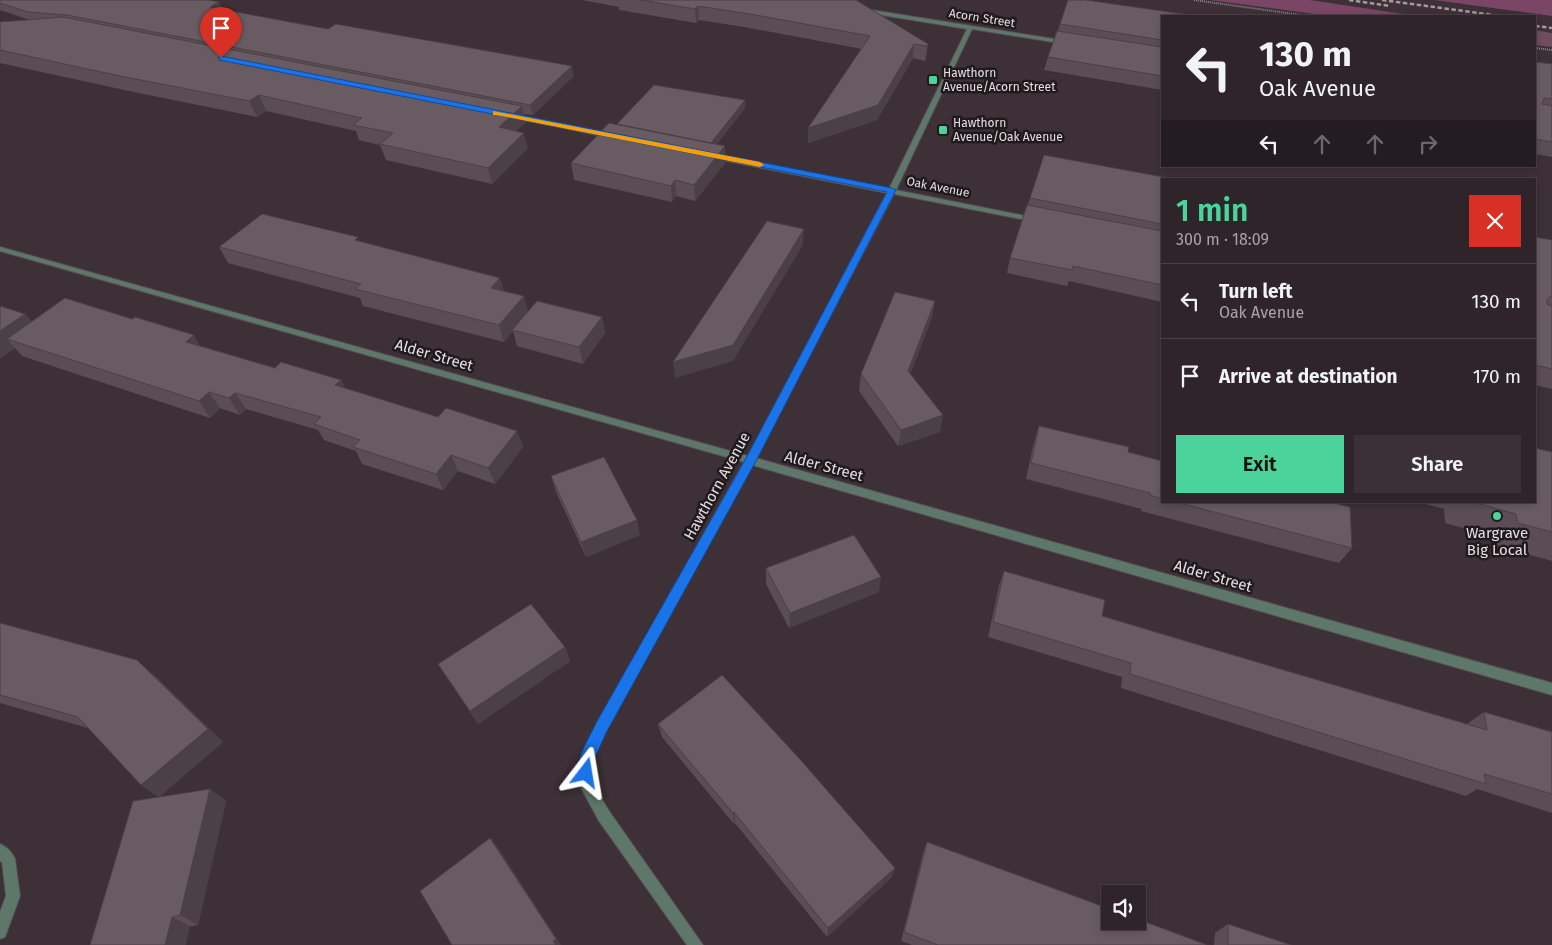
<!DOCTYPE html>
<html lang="en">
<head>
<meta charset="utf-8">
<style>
  :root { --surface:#2e2429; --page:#3a3035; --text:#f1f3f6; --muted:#a7a4a8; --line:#494146; --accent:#4ad49c }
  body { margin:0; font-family:"Fira Sans",sans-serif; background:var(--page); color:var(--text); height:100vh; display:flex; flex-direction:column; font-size:19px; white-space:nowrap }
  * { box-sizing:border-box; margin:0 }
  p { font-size:16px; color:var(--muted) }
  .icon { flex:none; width:28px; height:28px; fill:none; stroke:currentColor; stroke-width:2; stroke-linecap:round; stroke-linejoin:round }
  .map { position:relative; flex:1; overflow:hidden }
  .panel { position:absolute; left:1161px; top:178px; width:375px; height:325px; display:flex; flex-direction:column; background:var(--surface); border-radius:0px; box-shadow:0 2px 8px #0003,0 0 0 1px var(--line) }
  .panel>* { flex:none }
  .banner { position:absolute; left:1161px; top:15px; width:375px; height:152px; border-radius:0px; box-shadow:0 2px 8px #0003,0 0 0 1px var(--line); background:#2e2429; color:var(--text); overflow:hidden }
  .tools { position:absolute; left:1101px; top:885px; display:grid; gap:10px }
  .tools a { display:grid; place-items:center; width:45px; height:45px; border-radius:0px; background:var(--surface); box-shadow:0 2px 8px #0003,0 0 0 1px var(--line); font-size:25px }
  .pin { position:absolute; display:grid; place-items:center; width:42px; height:42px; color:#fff; margin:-51px -21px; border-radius:50% 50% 50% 0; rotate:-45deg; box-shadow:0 0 5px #0007 }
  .pin .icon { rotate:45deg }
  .me { position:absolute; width:55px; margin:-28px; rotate:14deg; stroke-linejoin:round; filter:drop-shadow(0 0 4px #0008) }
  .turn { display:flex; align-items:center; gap:18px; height:105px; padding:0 15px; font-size:22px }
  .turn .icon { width:65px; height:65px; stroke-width:2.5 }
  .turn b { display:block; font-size:35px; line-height:42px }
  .lanes { display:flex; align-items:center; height:48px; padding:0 15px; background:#0003; justify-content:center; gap:25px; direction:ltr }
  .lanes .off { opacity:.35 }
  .round { display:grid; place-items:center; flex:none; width:52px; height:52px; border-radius:0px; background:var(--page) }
  .head { display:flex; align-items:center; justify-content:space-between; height:85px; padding:0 15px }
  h1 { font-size:30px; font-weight:600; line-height:38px; color:var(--accent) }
  .button { display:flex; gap:10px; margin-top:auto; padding:10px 15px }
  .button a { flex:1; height:58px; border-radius:0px; background:var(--accent); color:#111; font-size:20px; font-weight:600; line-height:58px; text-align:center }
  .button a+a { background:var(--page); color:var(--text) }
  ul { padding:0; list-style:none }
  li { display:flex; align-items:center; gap:15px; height:75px; padding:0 15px; border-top:1px solid var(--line) }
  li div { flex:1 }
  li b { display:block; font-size:19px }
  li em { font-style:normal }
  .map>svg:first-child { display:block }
</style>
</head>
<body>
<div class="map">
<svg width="1552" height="945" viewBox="0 0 1552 945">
  <rect width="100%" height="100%" fill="#3d3037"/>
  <path fill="#704d61" d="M 1535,30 L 1552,33 L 1552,47 L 1535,45 Z"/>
  <path fill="#7b4565" d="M 1210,0 L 1310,0 L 1417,16 L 1329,16 Z
    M 1434,0 L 1552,0 L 1552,16 Z"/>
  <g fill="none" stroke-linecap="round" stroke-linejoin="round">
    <defs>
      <path id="minor" d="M 865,9 L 1067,41 L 1068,42 L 1065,44 L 972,29 L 896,190 L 1036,218 L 1040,220 L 1036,222 L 894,194 L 756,458 L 1552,683 L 1552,695 L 752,465 L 605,732 L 592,762 L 592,783 L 609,811 L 703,945 L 687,945 L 599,821 L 579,784 L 580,762 L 597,724 L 744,462 L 0,251 L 0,247 L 748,456 L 887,193 L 712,158 L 708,156 L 712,154 L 889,189 L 967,29 L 863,12 L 863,10 Z
        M 511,114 L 612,134 L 615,136 L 612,138 L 509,117 L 509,115 Z
        M 0,844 C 7,847 12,852 15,859 L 20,896 L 5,937 L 0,939 L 0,912 L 6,896 L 2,862 L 0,861 Z"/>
    </defs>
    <use href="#minor" stroke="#584c52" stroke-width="2"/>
    <path stroke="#8e8489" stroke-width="2" stroke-dasharray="1 1" stroke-linecap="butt" d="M 1194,0 L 1309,16
      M 1535,48 L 1552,50"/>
    <use href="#minor" fill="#5d786a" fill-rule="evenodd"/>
    <path stroke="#a3999e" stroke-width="2.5" stroke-dasharray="4.5 2.5" stroke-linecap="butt" d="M 1349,0 L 1390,6
      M 1382,0 L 1501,16
      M 1535,26 L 1552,28"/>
  </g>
  <path fill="#5a4e54" d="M 0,0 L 219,2 L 223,10 L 574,76 L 533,115 L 524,114 L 526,122 L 516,131 L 528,148 L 492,184 L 386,160 L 380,145 L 359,140 L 356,131 L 266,111 L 257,117 L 129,91 L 0,63 L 0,22 L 30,20 L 0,10 Z
    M 582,0 L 856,0 L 928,44 L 926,58 L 925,61 L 913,58 L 877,120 L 808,143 L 862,49 L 750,28 L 699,20 L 696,23 L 619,10 L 619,7 Z
    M 1162,16 L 1162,90 L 1044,70 L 1048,57 L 1058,31 L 1060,24 Z
    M 1535,62 L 1552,64 L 1552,157 L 1535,154 Z
    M 745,100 L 745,108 L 717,144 L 726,162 L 695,201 L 676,196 L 672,202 L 574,180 L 571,163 Z
    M 1162,179 L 1162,302 L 1069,281 L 1067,286 L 1007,273 L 1010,258 L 1030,198 Z
    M 1535,237 L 1552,240 L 1552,389 L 1535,385 Z
    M 359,241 L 504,292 L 524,296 L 528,312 L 602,317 L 605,333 L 583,364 L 517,346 L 513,331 L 504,342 L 363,306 L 360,298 L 228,263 L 219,247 Z
    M 935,301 L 932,317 L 910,375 L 940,432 L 898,446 L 859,391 L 861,374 Z
    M 0,306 L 25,314 L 32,322 L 201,346 L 275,368 L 341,380 L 346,389 L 438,417 L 517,431 L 523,447 L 495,484 L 458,471 L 443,490 L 362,464 L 356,451 L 324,440 L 318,430 L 246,409 L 240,415 L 220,408 L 210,418 L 22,356 L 15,348 L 0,358 Z
    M 1039,426 L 1128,452 L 1162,461 L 1162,501 L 1325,501 L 1352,548 L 1339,563 L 1141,511 L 1142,509 L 1026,479 L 1034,442 Z
    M 1552,452 L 1552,561 L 1495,545 L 1493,536 L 1445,523 L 1444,509 L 1415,501 L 1535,501 Z
    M 551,476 L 640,535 L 586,557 L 556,492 Z
    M 766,568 L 879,592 L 789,628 L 766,584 Z
    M 1004,571 L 1102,616 L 1189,642 L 1467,724 L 1484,712 L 1552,732 L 1552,813 L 1477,789 L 1466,796 L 1121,688 L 1122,677 L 988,637 L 999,586 Z
    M 0,623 L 153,674 L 223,742 L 159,797 L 141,785 L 88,728 L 0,703 Z
    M 565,647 L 570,661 L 478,724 L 438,664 Z
    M 658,724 L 895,868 L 891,878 L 827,937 L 735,823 L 734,824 L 662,737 Z
    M 210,789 L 226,801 L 198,925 L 90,945 Z
    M 927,842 L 1207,945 L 912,945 L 901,941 L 923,853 Z
    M 1228,924 L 1291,945 L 1214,945 L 1215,933 Z"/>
  <path fill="#4a4045" d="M 219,2 L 224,11 L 210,7 Z
    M 698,6 L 699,20 L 696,23 L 695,9 Z
    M 914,44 L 913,58 L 877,120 L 808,143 L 808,128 Z
    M 928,44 L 926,58 L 925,61 L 927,46 Z
    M 572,66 L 574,76 L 533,115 L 530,105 Z
    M 259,95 L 266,111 L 257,117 L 249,101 Z
    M 745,100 L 745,108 L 712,151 L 711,143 Z
    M 522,106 L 526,122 L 503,143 L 499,127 Z
    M 524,133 L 528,148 L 492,184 L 488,168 Z
    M 725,146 L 726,162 L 695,201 L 694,185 Z
    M 675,180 L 676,196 L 672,202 L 671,186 Z
    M 804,229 L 803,245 L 733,361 L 675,378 L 673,362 Z
    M 500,278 L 505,295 L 491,288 Z
    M 524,296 L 528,313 L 512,330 L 513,331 L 504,342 L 499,325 Z
    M 935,301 L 932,317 L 905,388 L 908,371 Z
    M 25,314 L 39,330 L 7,339 L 15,348 L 0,358 L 0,331 Z
    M 602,317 L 605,333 L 583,364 L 579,347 Z
    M 194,335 L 204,352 L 186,342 Z
    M 341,380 L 350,396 L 335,385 Z
    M 209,392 L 220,408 L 210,418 L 199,401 Z
    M 235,393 L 246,409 L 240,415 L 229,398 Z
    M 943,415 L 940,432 L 898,446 L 901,430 Z
    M 517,431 L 523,447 L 495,484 L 488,468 Z
    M 451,455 L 458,471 L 443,490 L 436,474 Z
    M 637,520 L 640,535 L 586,557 L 581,542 Z
    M 881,577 L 879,592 L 789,628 L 790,613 Z
    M 565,647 L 570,661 L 478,724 L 470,711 Z
    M 137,660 L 153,674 L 223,742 L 159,797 L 141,785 Z
    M 210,789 L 226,801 L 198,925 L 180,915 Z
    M 734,812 L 735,823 L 734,824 L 733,813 Z
    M 490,838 L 499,849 L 561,945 L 556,945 Z
    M 895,868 L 891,878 L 827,937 L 828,928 Z
    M 172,917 L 190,926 L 186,945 L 165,945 Z"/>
  <path fill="#695b62" stroke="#4a4045" d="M 0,0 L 207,0 L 219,2 L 210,7 L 328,29 L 336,24 L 572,66 L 530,105 L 67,15 L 28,12 L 0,3 Z
    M 641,0 L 856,0 L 928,44 L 927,46 L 914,44 L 878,105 L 808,128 L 870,36 L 750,14 L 698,6 L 695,9 Z
    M 1068,0 L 1086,0 L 1197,16 L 1162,16 L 1162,40 L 1060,24 Z
    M 63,17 L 522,106 L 499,127 L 524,133 L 488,168 L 380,144 L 393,133 L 353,125 L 362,118 L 259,95 L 249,101 L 120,76 L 0,50 L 0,22 Z
    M 1057,31 L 1162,47 L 1162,76 L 1048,57 Z
    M 1535,62 L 1552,64 L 1552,99 L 1544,98 L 1542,104 L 1552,106 L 1552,142 L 1535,139 Z
    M 654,85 L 745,100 L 711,143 L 617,124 Z
    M 609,123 L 725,146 L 694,185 L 675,180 L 671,186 L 571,163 Z
    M 1044,155 L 1174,179 L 1162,179 L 1162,224 L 1030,198 Z
    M 1027,205 L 1162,231 L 1162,285 L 1073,266 L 1072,270 L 1010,258 Z
    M 262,214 L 358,237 L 355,240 L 500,278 L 491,288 L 524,296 L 499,325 L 355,289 L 361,284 L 219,247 Z
    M 767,221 L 804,229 L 733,345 L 673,362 Z
    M 1535,237 L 1552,240 L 1552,297 L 1549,297 L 1547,299 L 1547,304 L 1552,306 L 1552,369 L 1535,365 Z
    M 895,292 L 935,301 L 908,371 L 943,415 L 901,430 L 861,374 Z
    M 65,298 L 132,319 L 135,317 L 194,335 L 186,342 L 275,368 L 281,362 L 341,380 L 335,385 L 438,417 L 446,408 L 517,431 L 488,468 L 451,455 L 436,474 L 353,447 L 360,440 L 314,424 L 321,417 L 235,393 L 229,398 L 209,392 L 199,401 L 7,339 Z
    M 537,301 L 602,317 L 579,347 L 512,330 Z
    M 0,306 L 25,314 L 0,331 Z
    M 1039,426 L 1129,447 L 1128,452 L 1162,461 L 1162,499 L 1150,495 L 1150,493 L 1031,463 Z
    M 1535,448 L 1552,452 L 1552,532 L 1518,523 L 1516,514 L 1469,501 L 1535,501 Z
    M 604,457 L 637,520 L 581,542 L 551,476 Z
    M 1172,501 L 1325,501 L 1350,507 L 1352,548 Z
    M 854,535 L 881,577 L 790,613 L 766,568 Z
    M 1004,571 L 1105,600 L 1102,616 L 1189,642 L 1487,730 L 1484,712 L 1552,732 L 1552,794 L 1484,774 L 1486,784 L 1130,674 L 1131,663 L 993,622 Z
    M 531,604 L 565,647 L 470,711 L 438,664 Z
    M 0,623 L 137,660 L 208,729 L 141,785 L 78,717 L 0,695 Z
    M 722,675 L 798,757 L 895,868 L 828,928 L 734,812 L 733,813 L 658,724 Z
    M 210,789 L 180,915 L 172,917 L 165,945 L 90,945 L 133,801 Z
    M 490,838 L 556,939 L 553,941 L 556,945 L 452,945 L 420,891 Z
    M 927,842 L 1110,909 L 1110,921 L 1138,921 L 1138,919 L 1207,945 L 938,945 L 904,932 Z
    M 1228,924 L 1291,945 L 1228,945 Z"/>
  <path fill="#1a73e8" stroke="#114b97" d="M 221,56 L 892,188 L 896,190 L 756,461 L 606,733 L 593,762 L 591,778 L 586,780 L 580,778 C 573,761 589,739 596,723 L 745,460 L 887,192 L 219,60 L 219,57 Z"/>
  <path fill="#f59e0b" d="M 493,111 L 760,162 L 764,165 L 760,167 L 496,115 L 493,115 Z"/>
  <g fill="#4ad49c" stroke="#201a1d" stroke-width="2">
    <rect x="928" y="75" width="10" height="10" rx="2.5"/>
    <rect x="938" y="125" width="10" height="10" rx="2.5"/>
    <circle cx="1497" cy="516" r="5"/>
  </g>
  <g text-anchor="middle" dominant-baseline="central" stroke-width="5" stroke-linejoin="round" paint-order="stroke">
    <g font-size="12" fill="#e6dee2" stroke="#201a1d">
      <text transform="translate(982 18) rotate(9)">Acorn Street</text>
      <text transform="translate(938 187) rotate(11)">Oak Avenue</text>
    </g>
    <g font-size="12" fill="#e6dee2" stroke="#201a1d" text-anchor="start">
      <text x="943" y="73">Hawthorn<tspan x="943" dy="14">Avenue/Acorn Street</tspan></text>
      <text x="953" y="123">Hawthorn<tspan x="953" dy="14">Avenue/Oak Avenue</tspan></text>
    </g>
    <g font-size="15" fill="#e6dee2" stroke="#201a1d">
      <text transform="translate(434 355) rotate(16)">Alder Street</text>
      <text transform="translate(824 466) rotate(15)">Alder Street</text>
      <text transform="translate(717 486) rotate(-61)">Hawthorn Avenue</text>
      <text transform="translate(1213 576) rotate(16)">Alder Street</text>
    </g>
    <g font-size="15" fill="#e6dee2" stroke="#201a1d">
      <text x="1497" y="533">Wargrave<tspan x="1497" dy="17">Big Local</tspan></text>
    </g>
  </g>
</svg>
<div class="tools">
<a><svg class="icon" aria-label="sound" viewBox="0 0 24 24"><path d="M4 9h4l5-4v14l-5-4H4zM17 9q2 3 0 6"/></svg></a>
</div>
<div class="pin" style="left:221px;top:58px;background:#d93025"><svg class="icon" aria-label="arrive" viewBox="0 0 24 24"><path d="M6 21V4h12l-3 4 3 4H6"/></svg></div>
<svg class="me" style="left:586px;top:773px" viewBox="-20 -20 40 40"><path d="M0-17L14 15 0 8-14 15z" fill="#1a73e8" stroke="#fff" stroke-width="4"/></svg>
<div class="banner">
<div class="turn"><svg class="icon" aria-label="left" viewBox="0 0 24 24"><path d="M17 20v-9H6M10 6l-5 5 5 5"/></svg><div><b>130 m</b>Oak Avenue</div></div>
<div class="lanes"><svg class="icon" aria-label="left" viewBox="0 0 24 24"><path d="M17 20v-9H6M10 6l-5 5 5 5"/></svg><svg class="icon off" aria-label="ahead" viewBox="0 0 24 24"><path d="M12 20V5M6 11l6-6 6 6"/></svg><svg class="icon off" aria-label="ahead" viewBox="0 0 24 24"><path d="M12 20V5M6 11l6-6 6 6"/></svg><svg class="icon off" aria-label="right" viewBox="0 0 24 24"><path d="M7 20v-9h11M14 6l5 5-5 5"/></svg></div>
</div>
<section class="panel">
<div class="head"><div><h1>1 min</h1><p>300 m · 18:09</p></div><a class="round" style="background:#d93025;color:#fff"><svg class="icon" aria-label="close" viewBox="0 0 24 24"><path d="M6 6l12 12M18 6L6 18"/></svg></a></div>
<ul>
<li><svg class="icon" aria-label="left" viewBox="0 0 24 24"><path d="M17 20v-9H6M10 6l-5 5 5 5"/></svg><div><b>Turn left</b><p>Oak Avenue</p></div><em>130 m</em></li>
<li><svg class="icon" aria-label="arrive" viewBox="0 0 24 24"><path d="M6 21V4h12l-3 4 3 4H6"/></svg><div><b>Arrive at destination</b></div><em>170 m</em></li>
</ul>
<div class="button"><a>Exit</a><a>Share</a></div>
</section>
</div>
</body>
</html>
